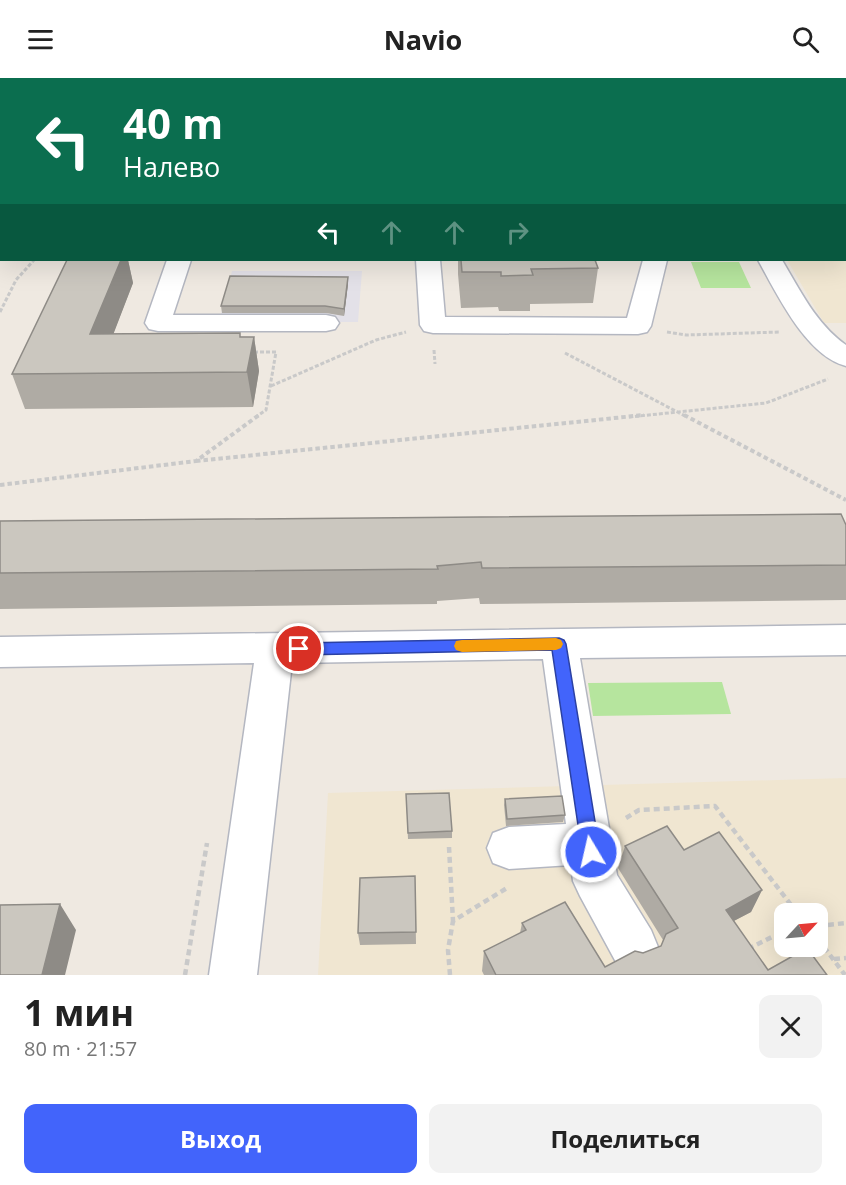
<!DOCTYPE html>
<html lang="ru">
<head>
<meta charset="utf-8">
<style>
  :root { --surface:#fff; --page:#f2f2f2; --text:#222; --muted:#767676; --accent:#4264fb }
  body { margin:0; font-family:"Open Sans",sans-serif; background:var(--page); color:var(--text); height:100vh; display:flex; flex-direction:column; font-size:22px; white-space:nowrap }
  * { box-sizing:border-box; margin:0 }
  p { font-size:20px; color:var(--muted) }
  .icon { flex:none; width:33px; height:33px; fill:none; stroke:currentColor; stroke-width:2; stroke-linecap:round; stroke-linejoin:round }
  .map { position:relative; height:897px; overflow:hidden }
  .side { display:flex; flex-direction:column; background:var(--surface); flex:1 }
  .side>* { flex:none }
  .hud { position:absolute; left:0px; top:0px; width:846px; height:183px; box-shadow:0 6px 24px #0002; background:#0b6e4f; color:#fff; overflow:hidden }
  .needle { width:39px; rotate:64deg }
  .fabs { position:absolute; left:774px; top:825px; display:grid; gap:12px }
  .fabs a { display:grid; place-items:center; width:54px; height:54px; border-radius:12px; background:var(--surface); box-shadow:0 6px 24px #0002; font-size:30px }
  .pin { position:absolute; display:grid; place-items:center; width:51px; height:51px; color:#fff; margin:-26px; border:3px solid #fff; border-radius:50%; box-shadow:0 2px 6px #0007 }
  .me { position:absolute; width:66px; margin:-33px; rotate:351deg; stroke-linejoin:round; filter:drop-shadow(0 0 4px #0008) }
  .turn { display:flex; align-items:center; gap:21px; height:126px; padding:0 24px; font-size:27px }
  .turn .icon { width:78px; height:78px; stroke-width:2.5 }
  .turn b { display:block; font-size:42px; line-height:51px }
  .lanes { display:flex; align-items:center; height:57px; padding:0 24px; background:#0003; justify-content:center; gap:30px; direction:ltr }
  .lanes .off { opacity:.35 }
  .round { display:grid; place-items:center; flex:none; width:63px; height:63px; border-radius:12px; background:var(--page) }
  .summary { display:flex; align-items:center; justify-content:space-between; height:102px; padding:0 24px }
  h1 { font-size:36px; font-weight:700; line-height:45px }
  .cta { display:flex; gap:12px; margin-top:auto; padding:12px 24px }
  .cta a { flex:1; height:69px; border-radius:12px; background:var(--accent); color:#fff; font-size:24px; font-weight:700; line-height:69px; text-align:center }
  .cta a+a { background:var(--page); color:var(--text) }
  header { display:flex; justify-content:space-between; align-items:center; height:78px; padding:0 24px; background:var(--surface); font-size:27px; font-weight:700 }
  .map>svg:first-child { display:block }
</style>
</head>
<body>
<header><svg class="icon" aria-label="menu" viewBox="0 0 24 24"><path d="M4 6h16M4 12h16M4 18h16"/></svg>Navio<svg class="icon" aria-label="search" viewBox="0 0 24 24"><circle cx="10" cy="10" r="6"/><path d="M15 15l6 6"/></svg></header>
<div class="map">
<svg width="846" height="897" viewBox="0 0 846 897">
  <rect width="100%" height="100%" fill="#efe9e1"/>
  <path fill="#e3e1e8" d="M 232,193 L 362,193 L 358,244 L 219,244 Z"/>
  <path fill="#f0e6d1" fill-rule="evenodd" d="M 443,0 L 846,0 L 846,245 L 824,245 L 787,182 L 844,182 L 844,2 Z
    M 846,700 L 846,897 L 318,897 L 328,715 ZM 784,836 L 818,836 L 818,868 L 784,868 Z"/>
  <path fill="#b6e59e" d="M 691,184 L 739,184 L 751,210 L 701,210 Z
    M 722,604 L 731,636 L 593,638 L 588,605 Z"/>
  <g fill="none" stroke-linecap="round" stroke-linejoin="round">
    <defs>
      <path id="minor" d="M 0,9 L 2,9 L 0,21 Z
        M 0,85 L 2,85 L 2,97 L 0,97 Z
        M 0,139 L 2,139 L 2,153 L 0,153 Z
        M 167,182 L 191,182 L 173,237 L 326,237 L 335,239 L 339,245 L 335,251 L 326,253 L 158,253 L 149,251 L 145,245 Z
        M 416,182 L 440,182 L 445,239 L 627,240 L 643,182 L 667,182 L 651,248 L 647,254 L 638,256 L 433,255 L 424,253 L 420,247 Z
        M 758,182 L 782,182 C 800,212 816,246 846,267 L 846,288 C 806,278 777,216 758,182 Z
        M 846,547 L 846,577 L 580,580 L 617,797 L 651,852 L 658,869 L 651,886 L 634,893 L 617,886 L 580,818 L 573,803 L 571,787 L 509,791 L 493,785 L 487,770 L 493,755 L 509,749 L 566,746 L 543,581 L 292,585 L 257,897 L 209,897 L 254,585 L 0,589 L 0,559 Z"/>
    </defs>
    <use href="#minor" stroke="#b4b7c1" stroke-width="3"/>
    <path stroke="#c9c9c9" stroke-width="2" stroke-dasharray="3 1.5" stroke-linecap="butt" d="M 844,25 L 846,27"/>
    <path stroke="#c9c9c9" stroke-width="3" stroke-dasharray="4 2" stroke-linecap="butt" d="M 0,234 L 16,202 L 34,182
      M 667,254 L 686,257 L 779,254
      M 434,272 L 435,286
      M 254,274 L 276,274 L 266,332 L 256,339
      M 565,275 L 687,339
      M 271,308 L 376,262 L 406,254
      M 629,339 L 766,325 L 828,301"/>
    <path stroke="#c9c9c9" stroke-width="4" stroke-dasharray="4.5 3" stroke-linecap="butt" d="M 684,337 L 846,422
      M 196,383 L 644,337
      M 0,407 L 196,383 L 259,337"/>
    <path stroke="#c9c9c9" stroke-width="4.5" stroke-dasharray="6 4" stroke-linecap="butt" d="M 626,740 L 639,732 L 715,728 L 798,836
      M 449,769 L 453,843 L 507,810
      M 818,848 L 846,845
      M 818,861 L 845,897
      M 748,871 L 784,853
      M 834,881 L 846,880
      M 185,897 L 207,765
      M 450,897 L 448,872 L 453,843"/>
    <use href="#minor" fill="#fff" fill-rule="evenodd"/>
  </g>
  <path fill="#afaba4" d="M 121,182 L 128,182 L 133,205 L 113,256 L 254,259 L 259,293 L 253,329 L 25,331 L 12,296 Z
    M 458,182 L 595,182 L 598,190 L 593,225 L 530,226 L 530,233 L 499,233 L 498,229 L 461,230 L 458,196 Z
    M 348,206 L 344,238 L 326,235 L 222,235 L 221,228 Z
    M 0,443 L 846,447 L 846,522 L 480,526 L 479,520 L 437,523 L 437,526 L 0,531 Z
    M 406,716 L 452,753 L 452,760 L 408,761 Z
    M 505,721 L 565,737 L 563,744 L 506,748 L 504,727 Z
    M 625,768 L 684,772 L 762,812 L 751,834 L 733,843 L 768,892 L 827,897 L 484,897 L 482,893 L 484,873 L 520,855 L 522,845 L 605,889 L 661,868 L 663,862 L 618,790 Z
    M 415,798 L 416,866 L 360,867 L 358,855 Z"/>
  <path fill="#8e8b86" d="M 121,182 L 128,182 L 133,205 L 100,291 L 90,256 Z
    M 348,199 L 348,206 L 344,238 L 344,231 Z
    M 254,259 L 259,293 L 253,329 L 247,294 Z
    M 762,812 L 751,834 L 715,853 L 726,832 Z
    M 60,826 L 76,852 L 65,897 L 42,897 Z"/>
  <path fill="#cbc7bf" stroke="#8e8b86" stroke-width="1.5" d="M 49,0 L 209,0 L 209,2 L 48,2 Z
    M 319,0 L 358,0 L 358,2 L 319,2 Z
    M 463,0 L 675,0 L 676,2 L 463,2 Z
    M 67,182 L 121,182 L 90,256 L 240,255 L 240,259 L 254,259 L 247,294 L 12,296 Z
    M 461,182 L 595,182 L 598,190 L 531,191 L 533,197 L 501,198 L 501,194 L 462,194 Z
    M 230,198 L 348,199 L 344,231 L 325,228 L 221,228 Z
    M 841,436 L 846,447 L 846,487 L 482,490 L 481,484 L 437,488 L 438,491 L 0,495 L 0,443 Z
    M 449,715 L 452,753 L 408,755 L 406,716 Z
    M 562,718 L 565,737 L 507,741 L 505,721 Z
    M 667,748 L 684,772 L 719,754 L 762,812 L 726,832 L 768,892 L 807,870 L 827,897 L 496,897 L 484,873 L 526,852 L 522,845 L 565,824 L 605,889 L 635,873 L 643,875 L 661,868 L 666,856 L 678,850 L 625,768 Z
    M 415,798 L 416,854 L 358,855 L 360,800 Z
    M 60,826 L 42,897 L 0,897 L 0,827 Z"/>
  <path fill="#4264fb" stroke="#2b41a3" stroke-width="1.5" d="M 559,560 L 564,562 L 566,566 L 600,774 L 597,780 L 591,782 L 585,780 L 582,774 L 552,572 L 299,577 L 293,575 L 291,571 L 293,567 L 299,565 Z"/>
  <path fill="#f59e0b" d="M 556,560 L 561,562 L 563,566 L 561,570 L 556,572 L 462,574 L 456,572 L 454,568 L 456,563 L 462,562 Z"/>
</svg>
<div class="fabs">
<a><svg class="needle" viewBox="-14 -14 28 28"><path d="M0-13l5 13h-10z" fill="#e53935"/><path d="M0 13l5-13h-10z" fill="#767676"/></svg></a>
</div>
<div class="pin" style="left:299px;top:571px;background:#d93025"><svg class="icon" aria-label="arrive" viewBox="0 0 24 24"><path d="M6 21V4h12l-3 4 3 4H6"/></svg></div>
<svg class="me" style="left:591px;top:774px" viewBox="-20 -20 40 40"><circle r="17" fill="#4264fb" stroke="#fff" stroke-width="3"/><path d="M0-11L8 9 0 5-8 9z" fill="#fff"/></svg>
<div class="hud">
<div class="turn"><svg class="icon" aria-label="left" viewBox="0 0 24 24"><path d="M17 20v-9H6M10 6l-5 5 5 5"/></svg><div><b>40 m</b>Налево</div></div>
<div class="lanes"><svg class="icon" aria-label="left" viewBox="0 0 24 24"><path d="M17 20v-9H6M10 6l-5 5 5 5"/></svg><svg class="icon off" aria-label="ahead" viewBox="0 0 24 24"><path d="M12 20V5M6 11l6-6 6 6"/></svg><svg class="icon off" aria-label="ahead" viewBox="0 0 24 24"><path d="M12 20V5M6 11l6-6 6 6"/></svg><svg class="icon off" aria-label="right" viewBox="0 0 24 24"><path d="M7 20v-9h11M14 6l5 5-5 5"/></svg></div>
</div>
</div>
<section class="side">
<div class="summary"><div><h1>1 мин</h1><p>80 m · 21:57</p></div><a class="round"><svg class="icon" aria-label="close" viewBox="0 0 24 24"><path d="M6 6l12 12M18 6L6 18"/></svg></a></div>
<div class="cta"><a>Выход</a><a>Поделиться</a></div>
</section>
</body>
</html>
